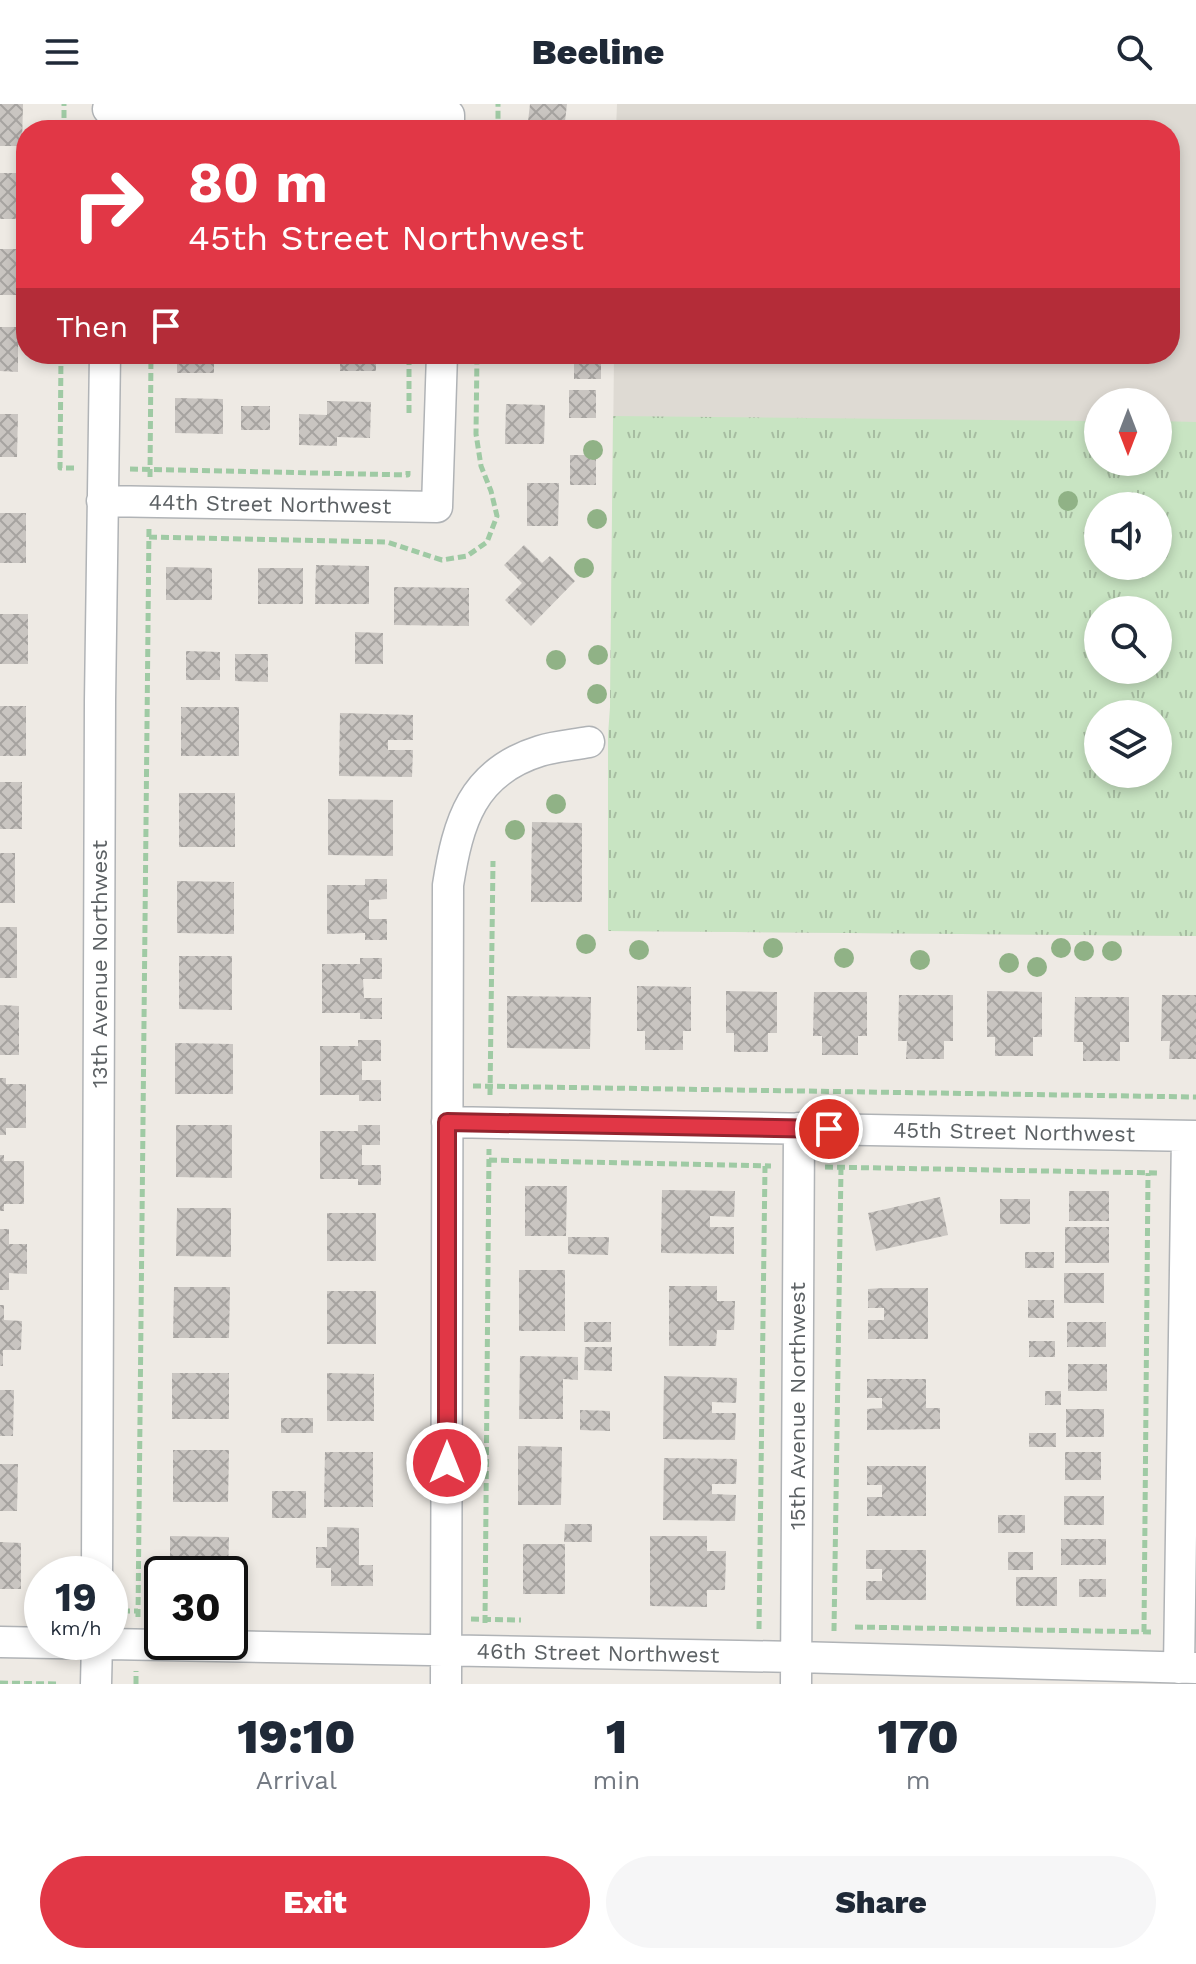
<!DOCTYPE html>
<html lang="en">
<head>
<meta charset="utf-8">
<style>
  :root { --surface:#fff; --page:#f6f6f7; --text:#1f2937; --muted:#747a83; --accent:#e13746 }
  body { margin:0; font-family:"Work Sans",sans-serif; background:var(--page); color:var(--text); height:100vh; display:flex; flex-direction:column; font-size:30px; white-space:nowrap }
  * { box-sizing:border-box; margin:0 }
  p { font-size:26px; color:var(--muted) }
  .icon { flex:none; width:44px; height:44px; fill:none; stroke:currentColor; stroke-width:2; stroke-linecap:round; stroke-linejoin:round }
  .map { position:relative; height:1580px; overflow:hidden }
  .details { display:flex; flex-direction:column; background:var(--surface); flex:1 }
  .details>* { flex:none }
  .top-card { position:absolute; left:16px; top:16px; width:1164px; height:244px; border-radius:32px; box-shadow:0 4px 12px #0003; background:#e13746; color:#fff; overflow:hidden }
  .needle { width:52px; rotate:180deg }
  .tools { position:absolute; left:1084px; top:284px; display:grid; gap:16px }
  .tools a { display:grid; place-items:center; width:88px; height:88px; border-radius:50%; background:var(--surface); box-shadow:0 4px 12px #0003; font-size:40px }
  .speed { position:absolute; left:24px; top:1452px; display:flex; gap:16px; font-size:40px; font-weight:700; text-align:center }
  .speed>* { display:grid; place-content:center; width:104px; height:104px; border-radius:50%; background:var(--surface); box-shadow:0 4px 12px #0003; line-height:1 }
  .speed small { font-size:20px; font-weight:400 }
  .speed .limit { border:4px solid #111; border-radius:12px; background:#fff; color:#111 }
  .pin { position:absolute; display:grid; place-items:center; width:68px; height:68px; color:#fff; margin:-34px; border:4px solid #fff; border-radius:50%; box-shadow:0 2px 8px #0007 }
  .me { position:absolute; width:88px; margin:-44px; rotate:0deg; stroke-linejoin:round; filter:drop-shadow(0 0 6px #0008) }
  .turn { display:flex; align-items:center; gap:28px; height:168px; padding:0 40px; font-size:36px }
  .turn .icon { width:104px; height:104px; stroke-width:2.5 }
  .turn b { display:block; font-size:56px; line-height:68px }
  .then { display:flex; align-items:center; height:76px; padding:0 40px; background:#0003; gap:16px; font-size:30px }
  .eta { display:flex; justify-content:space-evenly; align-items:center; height:136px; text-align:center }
  .eta b { font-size:48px; font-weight:800; line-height:56px }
  .cta { display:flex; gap:16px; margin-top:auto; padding:16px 40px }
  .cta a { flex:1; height:92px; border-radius:48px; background:var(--accent); color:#fff; font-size:32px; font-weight:800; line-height:92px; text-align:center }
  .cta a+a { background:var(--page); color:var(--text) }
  header { display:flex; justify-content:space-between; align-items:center; height:104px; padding:0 40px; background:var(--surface); font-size:36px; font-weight:800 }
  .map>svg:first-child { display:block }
</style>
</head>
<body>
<header><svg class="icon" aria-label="menu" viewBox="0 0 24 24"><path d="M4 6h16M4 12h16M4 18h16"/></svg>Beeline<svg class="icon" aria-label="search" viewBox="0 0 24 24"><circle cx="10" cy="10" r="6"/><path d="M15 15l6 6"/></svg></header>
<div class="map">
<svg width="1196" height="1580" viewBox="0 0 1196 1580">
  <defs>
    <pattern id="park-tufts" width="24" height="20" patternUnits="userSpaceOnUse" patternTransform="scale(2)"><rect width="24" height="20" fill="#c8e4c2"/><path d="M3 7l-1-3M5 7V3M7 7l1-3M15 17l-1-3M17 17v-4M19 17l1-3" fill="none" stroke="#a6bca1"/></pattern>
    <pattern id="building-cross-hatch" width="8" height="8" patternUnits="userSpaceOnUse" patternTransform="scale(2)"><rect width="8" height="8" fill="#c9c5c1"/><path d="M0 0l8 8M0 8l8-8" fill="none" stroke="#a6a3a0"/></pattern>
  </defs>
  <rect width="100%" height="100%" fill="#eeeae4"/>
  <path fill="#dedad3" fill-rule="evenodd" d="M 617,0 L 1196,0 L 1196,832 L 608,827 L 614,250 L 1170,250 L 1170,26 L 616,26 ZM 1098,298 L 1158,298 L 1158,358 L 1098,358 ZM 1098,402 L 1158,402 L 1158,462 L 1098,462 ZM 1098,506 L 1158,506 L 1158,566 L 1098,566 ZM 1098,610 L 1158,610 L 1158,670 L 1098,670 Z"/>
  <path fill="url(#park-tufts)" fill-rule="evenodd" d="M 613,312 L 1098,317 L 1098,358 L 1158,358 L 1158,317 L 1196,318 L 1196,832 L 608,827 L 608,631 L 610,603 ZM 1098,402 L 1158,402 L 1158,462 L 1098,462 ZM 1098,506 L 1158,506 L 1158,566 L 1098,566 ZM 1098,610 L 1158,610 L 1158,670 L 1098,670 Z"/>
  <path fill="url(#building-cross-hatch)" d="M 0,0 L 23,0 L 22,42 L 0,42 Z
    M 530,0 L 567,0 L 564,26 L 527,26 Z
    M 0,69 L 18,69 L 17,115 L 0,115 Z
    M 0,145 L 16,145 L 16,159 L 26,159 L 26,179 L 16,179 L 16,191 L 0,191 Z
    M 0,223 L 18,223 L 18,268 L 0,267 Z
    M 177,250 L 214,250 L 214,269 L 177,269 Z
    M 340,250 L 376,250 L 376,267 L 340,267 Z
    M 509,250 L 545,250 L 545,256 L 509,256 Z
    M 574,250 L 601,250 L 601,275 L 574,275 Z
    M 569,286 L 596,286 L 596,314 L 569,314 Z
    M 175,294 L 223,295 L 223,330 L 175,329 Z
    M 327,297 L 371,298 L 370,334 L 337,333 L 337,342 L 299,341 L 299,310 L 327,311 Z
    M 506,300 L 545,301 L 544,340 L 505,340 Z
    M 241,302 L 270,302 L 270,326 L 241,326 Z
    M 0,310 L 18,310 L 17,353 L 0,353 Z
    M 570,351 L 596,351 L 596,381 L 570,381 Z
    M 527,379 L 559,379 L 558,422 L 527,422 Z
    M 0,409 L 26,409 L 26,459 L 0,459 Z
    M 524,441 L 542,459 L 550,452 L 575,477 L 531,522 L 505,496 L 522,479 L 504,461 Z
    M 316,461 L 369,462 L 369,500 L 315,500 Z
    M 166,463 L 212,464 L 212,496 L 166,496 Z
    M 258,464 L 303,464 L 303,500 L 258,500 Z
    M 394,483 L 469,484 L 469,522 L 394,521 Z
    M 0,510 L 28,510 L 28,560 L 0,560 Z
    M 355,528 L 383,529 L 383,560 L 355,560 Z
    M 186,547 L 220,548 L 220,576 L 186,576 Z
    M 235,550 L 268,550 L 268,578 L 235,577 Z
    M 0,602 L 26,602 L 26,652 L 0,652 Z
    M 181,603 L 239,603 L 239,652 L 181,652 Z
    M 340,609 L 413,611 L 413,636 L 388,636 L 388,646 L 413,646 L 412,673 L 339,672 Z
    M 0,678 L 22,678 L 22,725 L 0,725 Z
    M 179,689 L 235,689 L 235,743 L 179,743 Z
    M 328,695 L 393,696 L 393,752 L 328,751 Z
    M 532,718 L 582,719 L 582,798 L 531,798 Z
    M 0,749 L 15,749 L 15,799 L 0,799 Z
    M 365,775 L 387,775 L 387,795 L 369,796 L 369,815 L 387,815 L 387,836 L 365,836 L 365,829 L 327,830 L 327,781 L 365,781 Z
    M 177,777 L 234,778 L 234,830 L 177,829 Z
    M 0,823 L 17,823 L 17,874 L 0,874 Z
    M 179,852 L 232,852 L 232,906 L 179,905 Z
    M 360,854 L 382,854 L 382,875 L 363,875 L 364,894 L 382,894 L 382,915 L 360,915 L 360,909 L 322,909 L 322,860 L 360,860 Z
    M 637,882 L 691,883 L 691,927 L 683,927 L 683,946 L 645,946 L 645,927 L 637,927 Z
    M 726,887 L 777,888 L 777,929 L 768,929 L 768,948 L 734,948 L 734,929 L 726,929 Z
    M 987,887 L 1042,888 L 1042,933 L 1033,933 L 1033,952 L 995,952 L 995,933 L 987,933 Z
    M 814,888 L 867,888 L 867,932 L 858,932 L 858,951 L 822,951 L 822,932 L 813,932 Z
    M 899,891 L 953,891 L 953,937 L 944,937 L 944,955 L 906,955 L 907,937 L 898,937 Z
    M 1162,891 L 1196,891 L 1196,955 L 1169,955 L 1170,937 L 1161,937 Z
    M 507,892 L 591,893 L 590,945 L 507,944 Z
    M 1075,893 L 1129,893 L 1129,938 L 1120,938 L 1120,957 L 1083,957 L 1083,938 L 1074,938 Z
    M 0,901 L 19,902 L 19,951 L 0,951 Z
    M 358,936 L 381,936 L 381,957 L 362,957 L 362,976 L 381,976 L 381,997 L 359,997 L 359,991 L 320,991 L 320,942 L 358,942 Z
    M 175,939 L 233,940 L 233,990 L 175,990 Z
    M 0,974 L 6,974 L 6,980 L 26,980 L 26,1024 L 6,1024 L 6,1031 L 0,1031 Z
    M 176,1021 L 232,1021 L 232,1074 L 176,1073 Z
    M 358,1021 L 380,1021 L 380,1041 L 362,1041 L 362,1061 L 381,1061 L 381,1081 L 358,1081 L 358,1075 L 320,1075 L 320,1027 L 358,1027 Z
    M 0,1051 L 4,1051 L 4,1057 L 24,1057 L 24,1100 L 4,1100 L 4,1107 L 0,1107 Z
    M 525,1082 L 567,1082 L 566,1132 L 525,1132 Z
    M 662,1086 L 735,1087 L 734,1113 L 710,1112 L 710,1123 L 734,1123 L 734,1150 L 661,1149 Z
    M 1069,1087 L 1109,1087 L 1109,1117 L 1069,1117 Z
    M 940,1093 L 948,1131 L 876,1147 L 868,1109 Z
    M 1000,1095 L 1030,1095 L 1030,1120 L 1000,1120 Z
    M 177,1104 L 231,1104 L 231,1153 L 176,1152 Z
    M 327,1109 L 376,1109 L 376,1157 L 327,1157 Z
    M 1065,1123 L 1109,1123 L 1109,1159 L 1065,1159 Z
    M 0,1125 L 9,1125 L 9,1140 L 27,1140 L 27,1170 L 9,1169 L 9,1186 L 0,1186 Z
    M 568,1133 L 609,1133 L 608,1151 L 568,1150 Z
    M 1025,1148 L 1054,1148 L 1054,1164 L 1025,1164 Z
    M 519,1166 L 565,1166 L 565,1227 L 519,1227 Z
    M 1064,1169 L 1104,1169 L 1104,1199 L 1064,1199 Z
    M 669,1182 L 717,1182 L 717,1197 L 735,1197 L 734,1226 L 717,1226 L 716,1242 L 669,1242 Z
    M 174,1183 L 230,1183 L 229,1234 L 173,1234 Z
    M 884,1184 L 928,1184 L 928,1235 L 868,1235 L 868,1216 L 884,1216 L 884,1204 L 868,1204 L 868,1185 Z
    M 327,1187 L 376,1187 L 376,1240 L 327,1240 Z
    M 1028,1196 L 1054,1196 L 1054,1214 L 1028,1214 Z
    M 0,1201 L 4,1201 L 4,1216 L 22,1217 L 21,1246 L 3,1246 L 3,1262 L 0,1262 Z
    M 584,1218 L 611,1218 L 611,1238 L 584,1238 Z
    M 1067,1218 L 1106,1218 L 1106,1243 L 1067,1243 Z
    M 1029,1237 L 1055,1237 L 1055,1253 L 1029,1253 Z
    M 585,1243 L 612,1243 L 612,1267 L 584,1266 Z
    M 520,1252 L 578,1253 L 578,1276 L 563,1275 L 563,1315 L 519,1315 Z
    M 1068,1260 L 1107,1260 L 1107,1287 L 1068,1287 Z
    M 172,1269 L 229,1269 L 229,1315 L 172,1315 Z
    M 327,1269 L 374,1270 L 374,1317 L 327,1317 Z
    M 664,1272 L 737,1274 L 736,1299 L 712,1298 L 712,1309 L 736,1309 L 735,1336 L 663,1335 Z
    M 867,1275 L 926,1275 L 926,1304 L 940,1304 L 940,1325 L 867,1326 L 867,1305 L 882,1304 L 882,1294 L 867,1294 Z
    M 0,1286 L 14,1286 L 13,1332 L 0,1332 Z
    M 1045,1287 L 1061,1287 L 1061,1301 L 1045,1301 Z
    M 1066,1305 L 1104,1305 L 1104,1333 L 1066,1333 Z
    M 580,1306 L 610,1307 L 610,1327 L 580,1326 Z
    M 281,1314 L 313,1314 L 313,1329 L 281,1329 Z
    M 1029,1329 L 1056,1329 L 1056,1343 L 1029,1343 Z
    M 518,1342 L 562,1343 L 561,1401 L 518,1401 Z
    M 173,1346 L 229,1346 L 228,1398 L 173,1398 Z
    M 325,1348 L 373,1348 L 373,1403 L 324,1403 Z
    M 1065,1348 L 1101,1348 L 1101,1376 L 1065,1376 Z
    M 664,1354 L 737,1355 L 736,1380 L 712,1380 L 712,1390 L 736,1391 L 735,1417 L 663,1416 Z
    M 0,1360 L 18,1360 L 17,1407 L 0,1407 Z
    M 867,1362 L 926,1362 L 926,1412 L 867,1412 L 867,1393 L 882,1393 L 882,1381 L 867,1381 Z
    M 272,1387 L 306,1387 L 306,1414 L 272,1414 Z
    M 1064,1392 L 1104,1392 L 1104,1421 L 1064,1421 Z
    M 998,1411 L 1025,1411 L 1025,1429 L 998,1429 Z
    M 565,1420 L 592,1420 L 592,1438 L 564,1438 Z
    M 327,1423 L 359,1424 L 359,1461 L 373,1461 L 373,1482 L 331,1482 L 331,1464 L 316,1464 L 316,1443 L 327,1443 Z
    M 170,1432 L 229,1433 L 228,1470 L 170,1470 Z
    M 650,1432 L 707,1432 L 707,1447 L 726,1447 L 725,1486 L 707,1486 L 707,1503 L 650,1502 Z
    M 1061,1435 L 1106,1435 L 1106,1461 L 1061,1461 Z
    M 0,1438 L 21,1439 L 21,1485 L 0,1485 Z
    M 523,1440 L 565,1440 L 565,1490 L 523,1490 Z
    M 866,1446 L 926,1446 L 926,1496 L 866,1496 L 866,1477 L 882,1477 L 882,1465 L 866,1465 Z
    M 1008,1448 L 1033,1448 L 1033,1466 L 1008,1466 Z
    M 1016,1473 L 1057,1473 L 1057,1502 L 1016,1502 Z
    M 1079,1475 L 1106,1475 L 1106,1493 L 1079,1493 Z"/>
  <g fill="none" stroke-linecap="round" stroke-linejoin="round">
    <defs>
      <path id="minor" d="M 108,5 L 449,11 L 449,26
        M 102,397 L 437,403 L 442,250
        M 447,1018 L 1196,1032
        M 97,1470 L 100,597 L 105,250
        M 0,1538 L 796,1553 L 1196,1564
        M 1179,1564 L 1187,1032
        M 96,1580 L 97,1538
        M 446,1580 L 448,781 C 458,718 472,668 540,647 C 556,642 573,641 589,638
        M 796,1580 L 799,1024"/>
    </defs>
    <use href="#minor" stroke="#b0b3b6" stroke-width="33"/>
    <path stroke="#9fcaa4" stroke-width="5" stroke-dasharray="8 4" stroke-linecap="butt" d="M 64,26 L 64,0
      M 494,26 L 498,17 L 498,0
      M 61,250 L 60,364 L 76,364
      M 409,309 L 409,250
      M 130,365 L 408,371 L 408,367
      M 150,373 L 151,250
      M 149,433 L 387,438 L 442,456 L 467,452 L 487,438 L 497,412 L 491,387 L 481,362 L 476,330 L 477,250
      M 473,982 L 1196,993
      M 490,991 L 493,757
      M 489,1056 L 771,1062
      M 825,1063 L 1159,1069
      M 110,1507 L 138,1507
      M 138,1513 L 149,423
      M 471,1515 L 521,1516
      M 485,1519 L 489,1045
      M 855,1523 L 1153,1528
      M 759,1525 L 765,1062
      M 834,1527 L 841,1064
      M 1144,1528 L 1148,1069
      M 0,1579 L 57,1580
      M 136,1580 L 136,1567"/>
    <use href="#minor" stroke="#fff" stroke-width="30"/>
  </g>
  <g fill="#90b286">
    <circle cx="593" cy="346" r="10"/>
    <circle cx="1068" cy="397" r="10"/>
    <circle cx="597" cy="415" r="10"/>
    <circle cx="584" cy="464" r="10"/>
    <circle cx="598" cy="551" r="10"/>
    <circle cx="556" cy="556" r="10"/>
    <circle cx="597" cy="590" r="10"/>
    <circle cx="556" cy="700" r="10"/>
    <circle cx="515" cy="726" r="10"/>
    <circle cx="586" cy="840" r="10"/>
    <circle cx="773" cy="844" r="10"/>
    <circle cx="1061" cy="844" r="10"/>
    <circle cx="639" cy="846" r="10"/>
    <circle cx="1084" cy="847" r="10"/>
    <circle cx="1112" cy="847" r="10"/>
    <circle cx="844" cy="854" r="10"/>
    <circle cx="920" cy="856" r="10"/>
    <circle cx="1009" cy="859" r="10"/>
    <circle cx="1037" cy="863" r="10"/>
  </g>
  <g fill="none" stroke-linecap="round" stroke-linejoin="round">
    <defs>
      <path id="route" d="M 447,1359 L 447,1018 L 829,1025"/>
    </defs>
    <use href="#route" stroke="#92242e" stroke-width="20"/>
    <use href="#route" stroke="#e13746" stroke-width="14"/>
  </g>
  <g text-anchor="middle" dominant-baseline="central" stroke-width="7" stroke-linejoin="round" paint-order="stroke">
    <g font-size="22" fill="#5c6164" stroke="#fff">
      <text transform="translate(270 400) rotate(1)">44th Street Northwest</text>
      <text transform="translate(99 860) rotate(-90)">13th Avenue Northwest</text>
      <text transform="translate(1014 1028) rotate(1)">45th Street Northwest</text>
      <text transform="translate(797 1302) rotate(-90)">15th Avenue Northwest</text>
      <text transform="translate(598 1549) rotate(1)">46th Street Northwest</text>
    </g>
  </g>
</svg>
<div class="tools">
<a><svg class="needle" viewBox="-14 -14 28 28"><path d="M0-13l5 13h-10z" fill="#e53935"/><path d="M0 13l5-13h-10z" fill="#747a83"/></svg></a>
<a><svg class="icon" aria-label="sound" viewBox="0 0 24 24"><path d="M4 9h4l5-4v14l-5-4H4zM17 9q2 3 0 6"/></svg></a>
<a><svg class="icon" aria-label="search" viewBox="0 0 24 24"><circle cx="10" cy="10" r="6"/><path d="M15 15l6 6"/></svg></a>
<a><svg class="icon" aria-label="layers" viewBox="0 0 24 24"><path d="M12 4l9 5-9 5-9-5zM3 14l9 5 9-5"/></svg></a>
</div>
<div class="speed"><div>19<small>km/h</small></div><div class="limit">30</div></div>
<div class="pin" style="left:829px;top:1025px;background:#d93025"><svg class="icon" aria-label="arrive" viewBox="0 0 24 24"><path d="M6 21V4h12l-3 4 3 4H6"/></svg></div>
<svg class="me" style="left:447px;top:1359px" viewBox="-20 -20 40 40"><circle r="17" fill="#e13746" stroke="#fff" stroke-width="3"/><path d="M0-11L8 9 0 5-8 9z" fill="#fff"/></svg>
<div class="top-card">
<div class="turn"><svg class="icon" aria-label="right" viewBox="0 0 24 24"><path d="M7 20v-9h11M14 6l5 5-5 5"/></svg><div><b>80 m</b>45th Street Northwest</div></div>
<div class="then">Then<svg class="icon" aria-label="arrive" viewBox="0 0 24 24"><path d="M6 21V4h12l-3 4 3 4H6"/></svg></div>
</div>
</div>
<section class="details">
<div class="eta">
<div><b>19:10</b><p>Arrival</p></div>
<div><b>1</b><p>min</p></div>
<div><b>170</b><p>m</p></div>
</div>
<div class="cta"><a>Exit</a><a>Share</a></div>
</section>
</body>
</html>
